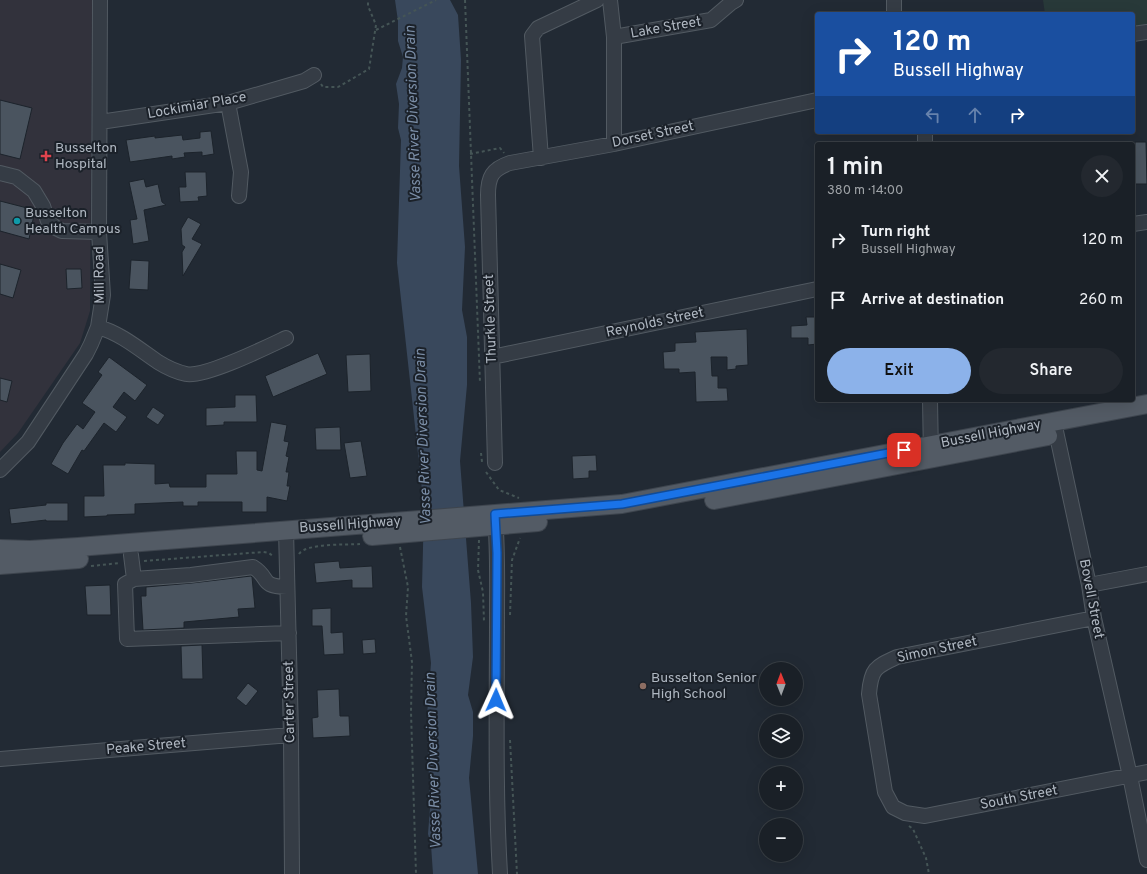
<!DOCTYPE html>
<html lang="en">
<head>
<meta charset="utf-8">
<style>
  :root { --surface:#1a2027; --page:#23282f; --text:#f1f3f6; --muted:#9fa3a7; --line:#383e44; --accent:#8cb2ea }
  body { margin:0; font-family:Overpass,sans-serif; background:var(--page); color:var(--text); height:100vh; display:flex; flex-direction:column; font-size:15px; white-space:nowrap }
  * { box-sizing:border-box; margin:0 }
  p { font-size:13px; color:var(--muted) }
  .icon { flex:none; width:22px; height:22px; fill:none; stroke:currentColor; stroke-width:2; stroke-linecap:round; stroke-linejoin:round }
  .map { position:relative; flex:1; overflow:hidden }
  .panel { position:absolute; left:815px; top:142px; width:320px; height:260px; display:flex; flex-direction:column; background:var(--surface); border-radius:4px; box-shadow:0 4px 16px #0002,0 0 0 1px var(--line) }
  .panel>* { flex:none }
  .hud { position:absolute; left:815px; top:12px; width:320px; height:122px; border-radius:4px; box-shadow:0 4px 16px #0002,0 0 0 1px var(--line); background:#1a4fa0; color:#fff; overflow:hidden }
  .needle { width:26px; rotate:359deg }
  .buttons { position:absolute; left:759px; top:662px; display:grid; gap:8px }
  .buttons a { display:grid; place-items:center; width:44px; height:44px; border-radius:50%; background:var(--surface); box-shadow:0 4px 16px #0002,0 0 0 1px var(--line); font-size:20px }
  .pin { position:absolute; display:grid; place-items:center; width:34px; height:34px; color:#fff; margin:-17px; border-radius:8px; box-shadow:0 2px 6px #0006 }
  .me { position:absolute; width:44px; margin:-22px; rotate:1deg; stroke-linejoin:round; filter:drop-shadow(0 0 3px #0008) }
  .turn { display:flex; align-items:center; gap:14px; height:84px; padding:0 12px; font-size:18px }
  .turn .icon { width:52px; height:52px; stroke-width:2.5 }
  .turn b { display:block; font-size:28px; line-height:34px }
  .lanes { display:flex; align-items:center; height:38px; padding:0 12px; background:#0003; justify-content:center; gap:20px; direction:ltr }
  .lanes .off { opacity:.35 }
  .round { display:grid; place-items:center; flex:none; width:42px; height:42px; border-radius:21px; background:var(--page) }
  .overview { display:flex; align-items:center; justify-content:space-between; height:68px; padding:0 12px }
  h1 { font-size:24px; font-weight:600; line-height:30px }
  .primary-button { display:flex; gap:8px; margin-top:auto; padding:8px 12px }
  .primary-button a { flex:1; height:46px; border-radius:24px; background:var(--accent); color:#111; font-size:16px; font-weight:600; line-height:46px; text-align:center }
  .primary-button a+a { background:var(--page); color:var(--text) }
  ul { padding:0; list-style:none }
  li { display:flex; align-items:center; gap:12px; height:60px; padding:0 12px }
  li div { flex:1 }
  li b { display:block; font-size:15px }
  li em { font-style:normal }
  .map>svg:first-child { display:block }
</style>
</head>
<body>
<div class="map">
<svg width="1147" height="874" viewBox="0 0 1147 874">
  <rect width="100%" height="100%" fill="#222a34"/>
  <path fill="#32323c" d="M 0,0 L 92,0 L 90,311 L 80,343 L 18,433 L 0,452 Z"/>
  <path fill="#283939" d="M 1043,0 L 1147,0 L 1147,24 L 1133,27 L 1133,14 L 1045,14 Z"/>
  <path fill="#39485c" d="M 395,0 L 450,0 L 458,15 L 461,60 L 459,166 L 465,247 L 462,310 L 467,337 L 467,385 L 460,461 L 471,603 L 473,657 L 468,695 L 473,712 L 473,736 L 469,778 L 478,874 L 433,874 L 431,845 L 428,834 L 430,808 L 427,716 L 431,663 L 422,587 L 424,508 L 397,263 L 401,140 L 398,128 L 399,104 L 396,84 L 402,68 L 403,57 L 398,41 L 398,21 Z"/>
  <path fill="#4a545f" stroke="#1c232b" d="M 0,100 L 32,108 L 20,159 L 0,154 Z
    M 211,131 L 214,154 L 202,156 L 202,152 L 184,153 L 185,157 L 172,159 L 172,156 L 130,162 L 126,140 L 155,136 L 155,138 L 182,135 L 183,140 L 200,138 L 200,132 Z
    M 1135,142 L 1146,142 L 1147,184 L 1135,184 Z
    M 185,172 L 206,172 L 207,196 L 198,197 L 199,201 L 180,202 L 179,187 L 186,187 Z
    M 144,179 L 146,187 L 158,184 L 162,202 L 166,205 L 144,210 L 149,241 L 133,244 L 130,220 L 137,219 L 129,182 Z
    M 0,201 L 35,210 L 29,239 L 0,231 Z
    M 188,217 L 201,224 L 192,239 L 202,244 L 183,276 L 182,252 L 185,247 L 182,245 L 181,229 Z
    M 131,260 L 149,261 L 148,290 L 129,289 Z
    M 0,264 L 21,270 L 13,298 L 0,294 Z
    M 66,269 L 81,269 L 82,288 L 67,289 Z
    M 806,317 L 817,317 L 817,344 L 808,345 L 808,338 L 791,338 L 791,326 L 807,325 Z
    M 747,329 L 748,365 L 736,366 L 736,369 L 727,370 L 727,357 L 711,357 L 712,376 L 718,376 L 718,388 L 727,388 L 728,401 L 696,402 L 695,372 L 679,373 L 679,369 L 664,369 L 663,352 L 675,351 L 675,343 L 696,342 L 695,332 Z
    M 318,353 L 327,374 L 273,397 L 265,376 Z
    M 370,354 L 371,391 L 348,392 L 346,355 Z
    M 109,357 L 147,385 L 135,401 L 124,392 L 113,407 L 127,417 L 116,432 L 104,423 L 84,451 L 82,450 L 68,474 L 51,464 L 63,443 L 77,424 L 83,429 L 95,412 L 82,403 L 102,375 L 98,372 Z
    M 0,378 L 12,381 L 7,402 L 0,400 Z
    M 235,395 L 256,395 L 257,422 L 224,422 L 224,425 L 206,426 L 206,408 L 235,407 Z
    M 153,407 L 165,415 L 158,425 L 146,417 Z
    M 271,422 L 287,425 L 284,441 L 289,442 L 286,456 L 289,457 L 286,472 L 289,472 L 287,486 L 290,486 L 287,501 L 267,497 L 267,512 L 242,512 L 242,502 L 198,502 L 198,506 L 183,506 L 183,502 L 135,504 L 135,514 L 107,515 L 107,516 L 84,517 L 84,496 L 104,496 L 103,465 L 125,465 L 125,463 L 155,464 L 155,484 L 169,483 L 170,487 L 206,487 L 206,474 L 237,474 L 236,451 L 257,451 L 257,470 L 262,471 Z
    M 340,427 L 341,450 L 316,450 L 315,428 Z
    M 361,441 L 367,476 L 350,478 L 344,443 Z
    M 596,455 L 597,471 L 589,471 L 589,478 L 573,479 L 572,456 Z
    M 46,503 L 68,503 L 68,521 L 46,521 L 46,520 L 11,524 L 9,509 L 46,505 Z
    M 339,561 L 340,568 L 372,566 L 373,588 L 352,588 L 352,580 L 316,583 L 314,563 Z
    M 251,576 L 252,577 L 255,608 L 238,609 L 239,617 L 184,622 L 184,628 L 143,630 L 141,596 L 146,596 L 146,587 L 192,583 Z
    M 110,585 L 111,615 L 87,615 L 85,586 Z
    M 331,608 L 331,633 L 343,632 L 344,654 L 324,655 L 322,626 L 312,626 L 312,609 Z
    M 375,639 L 376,653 L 363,654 L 362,640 Z
    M 202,645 L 203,679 L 182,679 L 181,646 Z
    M 248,683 L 258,691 L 246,706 L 236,698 Z
    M 339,689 L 340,716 L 349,716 L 350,736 L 313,738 L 312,718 L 318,717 L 317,690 Z"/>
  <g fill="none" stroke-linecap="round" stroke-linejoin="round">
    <defs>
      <path id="minor" d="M 610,0 L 614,37 L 614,144
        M 894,0 L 894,14
        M 1133,34 L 1147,32
        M 614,37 L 711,20 L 731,3 L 736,0
        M 228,103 L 241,172 L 239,196
        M 100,122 L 228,103 L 304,81 L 314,75
        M 925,132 L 925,144
        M 541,158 L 532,36 L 538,28 L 597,0
        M 0,173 L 16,177 L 34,191 L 43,206 L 48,221 L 56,228 L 62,231 L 99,232
        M 1133,224 L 1147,222
        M 98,327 C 120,333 139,349 158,362 C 166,367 177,372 186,374 C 204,378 267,347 286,338
        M 492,357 L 817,289
        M 930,400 L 931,456
        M 1054,422 L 1089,585 L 1094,618 L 1130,776 L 1147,860
        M 495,463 L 488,195 C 488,177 492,169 510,163 L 614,144 L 817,100
        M 0,470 L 28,442 L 86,354 L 91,344 L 98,327 L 103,295 L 99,232 L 100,0
        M 495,517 C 498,550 497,583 497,617 C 497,703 495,788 500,874
        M 286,530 L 291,735 L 292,874
        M 131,555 L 134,579 L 191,575 L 253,567 C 271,578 258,586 287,587
        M 134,579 L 125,584 L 127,639 L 289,633
        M 1089,585 L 1147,574
        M 1094,618 L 897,657 C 875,667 871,669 869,694 L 885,792 L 893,807 L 905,813 L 925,816 L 1147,772
        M 0,759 L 291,735"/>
      <path id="major" d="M 714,500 L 1048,436
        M 372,536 L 538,522
        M 0,549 L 30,550 L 78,547 L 622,504 L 1147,404
        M 0,565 L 79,559"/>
    </defs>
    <use href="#minor" stroke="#525a62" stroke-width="16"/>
    <use href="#major" stroke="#3e454e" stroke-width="20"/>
    <path stroke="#455556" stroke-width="2" stroke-dasharray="3 3" stroke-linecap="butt" d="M 465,0 L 480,383
      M 376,30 L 436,0
      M 321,84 L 323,87 L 338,87 L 369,69 L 376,25 L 368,6 L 368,0
      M 470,154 L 500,148 L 504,153
      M 481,453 L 482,462
      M 486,472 L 499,490 L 519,498
      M 479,540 L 478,570 L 483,592 L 484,622
      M 400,547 L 408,587 L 406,616 L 412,662 L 411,712 L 416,874
      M 299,554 C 306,543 347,545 360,544
      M 144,561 L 263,552 L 269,553 L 274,557
      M 91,566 L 120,563
      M 510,615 L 512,560 L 520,538
      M 510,740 L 517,874
      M 909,826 L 913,829 L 926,858 L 929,874"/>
    <use href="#minor" stroke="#353c45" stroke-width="14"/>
    <use href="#major" stroke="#535b65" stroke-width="18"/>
  </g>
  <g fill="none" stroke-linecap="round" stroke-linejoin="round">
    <defs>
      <path id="route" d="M 496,700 L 497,553 L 495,514 L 622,504 L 904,450"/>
    </defs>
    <use href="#route" stroke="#114b97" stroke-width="10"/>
    <use href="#route" stroke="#1a73e8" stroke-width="7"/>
  </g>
  <path fill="#e0444e" stroke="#1b2129" stroke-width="1.5" d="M44 150h4v4h4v4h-4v4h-4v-4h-4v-4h4z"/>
  <circle fill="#0f9aa8" stroke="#1b2129" stroke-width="1.5" cx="17" cy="221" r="4"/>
  <circle fill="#8d6e63" stroke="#1b2129" stroke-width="1.5" cx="643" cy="686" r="4"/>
  <g text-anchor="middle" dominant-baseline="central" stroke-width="4" stroke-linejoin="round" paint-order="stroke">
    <g font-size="14" fill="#afb7c1" stroke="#1b2129">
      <text transform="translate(666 28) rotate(-10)">Lake Street</text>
      <text transform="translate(197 106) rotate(-10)">Lockimiar Place</text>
      <text transform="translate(653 135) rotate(-12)">Dorset Street</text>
      <text transform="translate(100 275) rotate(-91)">Mill Road</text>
      <text transform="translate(491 319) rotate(-92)">Thurkle Street</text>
      <text transform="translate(655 323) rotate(-12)">Reynolds Street</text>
      <text transform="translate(991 434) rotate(-11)">Bussell Highway</text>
      <text transform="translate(350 525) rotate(-4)">Bussell Highway</text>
      <text transform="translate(1091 599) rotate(79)">Bovell Street</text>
      <text transform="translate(937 650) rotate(-12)">Simon Street</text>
      <text transform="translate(290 702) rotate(-91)">Carter Street</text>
      <text transform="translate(146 747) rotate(-5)">Peake Street</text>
      <text transform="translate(1019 798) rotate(-11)">South Street</text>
    </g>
    <g font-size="14" fill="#afb7c1" stroke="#1b2129" text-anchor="start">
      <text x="55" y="148">Busselton<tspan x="55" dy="16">Hospital</tspan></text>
      <text x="25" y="213">Busselton<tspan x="25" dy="16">Health Campus</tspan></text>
      <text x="651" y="678">Busselton Senior<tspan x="651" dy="16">High School</tspan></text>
    </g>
    <g font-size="15" font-style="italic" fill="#7b8ea7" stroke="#1b2129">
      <text transform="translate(414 114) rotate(-92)">Vasse River Diversion Drain</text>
      <text transform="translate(424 437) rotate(-92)">Vasse River Diversion Drain</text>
      <text transform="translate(434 761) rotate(-92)">Vasse River Diversion Drain</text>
    </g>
  </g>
</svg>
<div class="buttons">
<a><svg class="needle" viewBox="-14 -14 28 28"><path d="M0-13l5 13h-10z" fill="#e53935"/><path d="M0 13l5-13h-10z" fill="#9fa3a7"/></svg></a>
<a><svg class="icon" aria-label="layers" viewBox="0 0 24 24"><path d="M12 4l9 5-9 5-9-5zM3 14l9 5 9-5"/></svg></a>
<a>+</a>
<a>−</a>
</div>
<div class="pin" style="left:904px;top:450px;background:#d93025"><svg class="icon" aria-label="arrive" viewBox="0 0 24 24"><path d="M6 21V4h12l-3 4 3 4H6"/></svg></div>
<svg class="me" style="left:496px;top:700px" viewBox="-20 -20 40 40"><path d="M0-17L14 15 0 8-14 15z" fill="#1a73e8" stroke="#fff" stroke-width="4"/></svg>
<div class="hud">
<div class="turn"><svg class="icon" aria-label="right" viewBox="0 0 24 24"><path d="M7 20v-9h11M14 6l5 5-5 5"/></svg><div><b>120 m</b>Bussell Highway</div></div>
<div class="lanes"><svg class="icon off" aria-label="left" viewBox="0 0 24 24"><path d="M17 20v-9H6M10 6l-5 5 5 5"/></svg><svg class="icon off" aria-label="ahead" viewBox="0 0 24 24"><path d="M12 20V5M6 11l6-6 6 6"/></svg><svg class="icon" aria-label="right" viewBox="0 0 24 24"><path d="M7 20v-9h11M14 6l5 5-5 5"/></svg></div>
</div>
<section class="panel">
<div class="overview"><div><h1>1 min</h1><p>380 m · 14:00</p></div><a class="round"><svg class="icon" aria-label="close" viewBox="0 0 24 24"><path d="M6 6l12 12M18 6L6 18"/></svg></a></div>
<ul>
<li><svg class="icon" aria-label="right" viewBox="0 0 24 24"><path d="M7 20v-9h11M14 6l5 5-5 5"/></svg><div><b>Turn right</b><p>Bussell Highway</p></div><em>120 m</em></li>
<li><svg class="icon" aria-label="arrive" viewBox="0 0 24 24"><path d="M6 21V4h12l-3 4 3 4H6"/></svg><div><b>Arrive at destination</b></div><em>260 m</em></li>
</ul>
<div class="primary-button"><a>Exit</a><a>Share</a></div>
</section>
</div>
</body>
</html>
